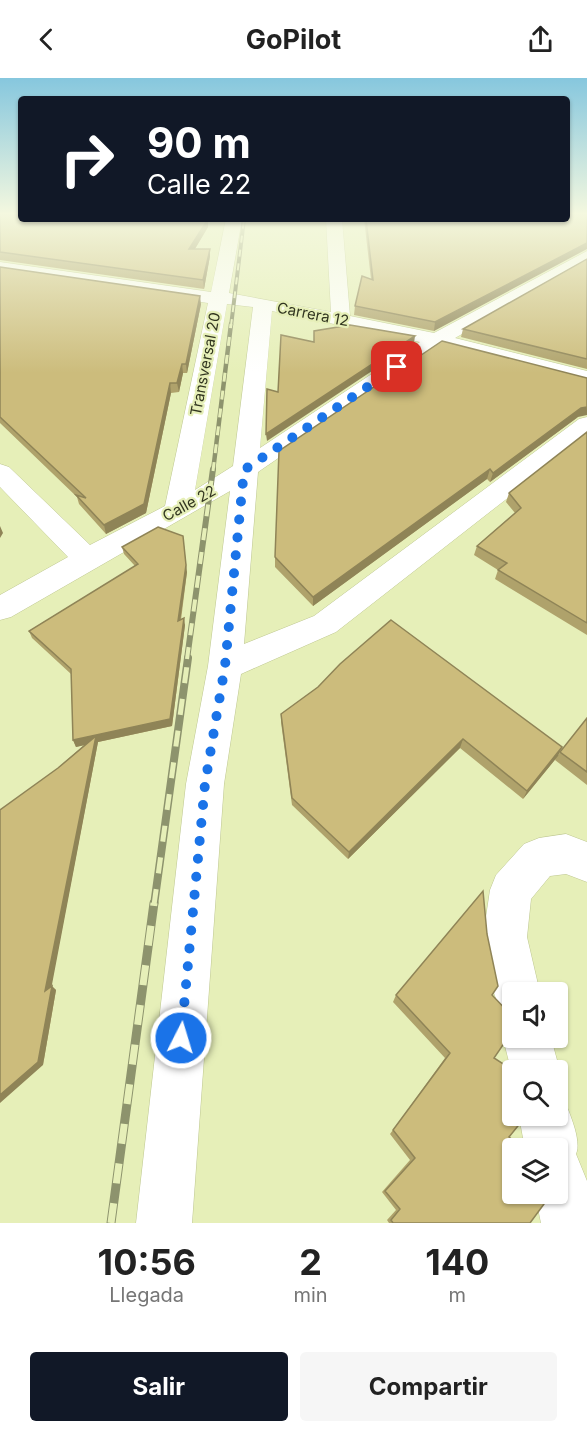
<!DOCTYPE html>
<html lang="es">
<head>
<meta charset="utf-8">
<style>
  :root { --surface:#fff; --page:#f6f6f6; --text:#222; --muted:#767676; --accent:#111827 }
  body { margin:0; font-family:Inter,sans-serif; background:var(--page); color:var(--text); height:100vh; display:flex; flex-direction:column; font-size:22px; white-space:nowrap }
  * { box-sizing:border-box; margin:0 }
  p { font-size:20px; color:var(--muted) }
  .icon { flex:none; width:33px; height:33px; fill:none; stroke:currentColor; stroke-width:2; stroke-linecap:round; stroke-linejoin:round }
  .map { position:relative; height:1145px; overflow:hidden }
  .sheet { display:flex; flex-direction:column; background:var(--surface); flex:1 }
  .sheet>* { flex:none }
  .top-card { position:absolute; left:18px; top:18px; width:552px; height:126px; border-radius:6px; box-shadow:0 2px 4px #0004; background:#111827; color:#fff; overflow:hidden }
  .tools { position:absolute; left:502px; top:904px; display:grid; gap:12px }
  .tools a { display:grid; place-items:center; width:66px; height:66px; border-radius:6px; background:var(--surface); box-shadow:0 2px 4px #0004; font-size:30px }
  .pin { position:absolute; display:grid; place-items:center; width:51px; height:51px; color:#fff; margin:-26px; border-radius:12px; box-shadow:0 3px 9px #0006 }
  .me { position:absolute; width:66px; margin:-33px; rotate:5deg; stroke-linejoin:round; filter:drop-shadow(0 0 4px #0008) }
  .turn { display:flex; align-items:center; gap:21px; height:126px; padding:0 30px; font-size:27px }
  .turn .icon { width:78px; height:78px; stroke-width:2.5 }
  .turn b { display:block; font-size:42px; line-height:51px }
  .eta { display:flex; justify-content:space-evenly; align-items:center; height:102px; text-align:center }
  .eta b { font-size:36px; font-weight:700; line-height:42px }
  .primary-button { display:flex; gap:12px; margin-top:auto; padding:12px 30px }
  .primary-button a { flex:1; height:69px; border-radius:6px; background:var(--accent); color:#fff; font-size:24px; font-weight:700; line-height:69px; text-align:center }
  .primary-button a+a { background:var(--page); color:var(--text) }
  header { display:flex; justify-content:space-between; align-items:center; height:78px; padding:0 30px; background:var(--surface); font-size:27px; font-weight:700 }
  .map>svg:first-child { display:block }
</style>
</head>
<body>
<header><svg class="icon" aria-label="back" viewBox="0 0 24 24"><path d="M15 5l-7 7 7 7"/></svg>GoPilot<svg class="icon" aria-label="share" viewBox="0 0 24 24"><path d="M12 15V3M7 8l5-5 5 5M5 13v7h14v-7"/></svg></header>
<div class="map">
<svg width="587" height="1145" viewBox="0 0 587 1145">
  <rect width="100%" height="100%" fill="#e6efb8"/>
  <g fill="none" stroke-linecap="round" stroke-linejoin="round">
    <defs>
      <path id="minor" d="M 226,141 L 242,141 L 229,215 L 331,234 L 326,141 L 342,141 L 350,238 L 434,255 L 587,173 L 587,185 L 455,260 L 587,293 L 587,307 L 440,269 L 258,394 L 244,566 L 314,538 L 579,341 L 587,339 L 587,358 L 336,554 L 241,596 L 224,706 L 192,1145 L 136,1145 L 186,706 L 208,588 L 230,413 L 11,539 L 0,542 L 0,517 L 68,479 L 0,409 L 0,386 L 9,389 L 90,467 L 165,428 L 208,225 L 0,194 L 0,184 L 211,214 ZM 227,226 L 253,229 L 233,388 L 195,412 ZM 272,233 L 420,264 L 260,370 Z
        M 566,756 L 587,764 L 587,804 L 566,796 L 550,798 L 531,821 L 527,859 L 540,915 L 513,915 L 513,937 L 500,932 L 494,915 L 483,859 L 490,812 L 496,797 L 524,766 L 539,760 Z
        M 513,941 L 513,960 L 551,960 L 560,993 L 558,998 L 558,993 L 513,993 L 513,1000 L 503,960 L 510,943 Z
        M 558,1017 L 563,1020 C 569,1033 582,1063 576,1076 L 587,1103 L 587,1145 L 541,1145 L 535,1116 L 558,1116 L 558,1071 L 525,1071 L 519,1038 L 558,1038 Z"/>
    </defs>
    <use href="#minor" stroke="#bec791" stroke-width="1"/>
    <use href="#minor" fill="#fff" fill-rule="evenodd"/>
    <defs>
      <path id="rail-far4" d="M 231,248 L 244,141"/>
      <path id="rail-far3" d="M 213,393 L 231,246"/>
      <path id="rail-far2" d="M 187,581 L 213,391"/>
      <path id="rail-far1" d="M 154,827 L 188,580"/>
      <path id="rail" d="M 111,1145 L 154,825"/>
    </defs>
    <use href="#rail-far4" stroke="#8d936d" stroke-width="4"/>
    <use href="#rail-far3" stroke="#8d936d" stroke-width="4.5"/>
    <use href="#rail-far2" stroke="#8d936d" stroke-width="6"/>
    <use href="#rail-far1" stroke="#8d936d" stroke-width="8"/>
    <use href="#rail" stroke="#8d936d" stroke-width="9"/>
    <use href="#rail-far4" stroke="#e6efb8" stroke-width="2" stroke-dasharray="7" stroke-linecap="butt"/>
    <use href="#rail-far3" stroke="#e6efb8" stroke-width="3" stroke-dasharray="9" stroke-linecap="butt"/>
    <use href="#rail-far2" stroke="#e6efb8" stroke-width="4" stroke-dasharray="12" stroke-linecap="butt"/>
    <use href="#rail-far1" stroke="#e6efb8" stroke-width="5" stroke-dasharray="16" stroke-linecap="butt"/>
    <use href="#rail" stroke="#e6efb8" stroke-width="7" stroke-dasharray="20" stroke-linecap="butt"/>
  </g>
  <path fill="#afa26b" d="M 0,135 L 208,141 L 208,149 L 195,171 L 210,171 L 210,178 L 204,211 L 0,182 Z
    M 364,141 L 567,141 L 434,253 L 354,237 L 355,228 L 371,201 Z
    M 587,181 L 587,291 L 461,259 L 463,251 Z
    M 0,189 L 201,226 L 187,295 L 183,295 L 179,314 L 171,315 L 146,435 L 106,456 L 79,426 L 77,419 L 0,345 Z
    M 578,339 L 490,404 L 487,401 L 313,528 L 275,489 L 275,479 Z
    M 587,354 L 587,557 L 495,501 L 498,492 L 474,477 L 477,468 L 515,435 L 506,424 L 509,415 Z
    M 122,469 L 187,494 L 181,542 L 185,547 L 172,648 L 98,664 L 51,908 L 56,912 L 43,987 L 58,690 L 84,667 L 76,669 L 73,662 L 71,596 L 32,560 L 29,553 L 135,488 L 124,476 Z
    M 318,609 L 558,678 L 523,721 L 460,670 L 348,781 L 292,727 L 281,644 L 281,636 Z
    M 587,640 L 587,707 L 555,682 L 560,674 Z
    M 396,917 L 492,917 L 494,980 L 509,1059 L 513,1071 L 530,1145 L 389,1145 L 387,1142 L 396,1132 L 382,1114 L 410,1082 L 390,1056 L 445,980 L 393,924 Z"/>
  <path fill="#8f8457" d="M 208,141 L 208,149 L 190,179 L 189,171 Z
    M 587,165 L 587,171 L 434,253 L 435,244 Z
    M 210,171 L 210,178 L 204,211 L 203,202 Z
    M 200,218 L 201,226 L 187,295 L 186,286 Z
    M 415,258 L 414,265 L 267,363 L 266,356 Z
    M 182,286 L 183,295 L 179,314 L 177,305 Z
    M 170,305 L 171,315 L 146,435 L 106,456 L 104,447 Z
    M 587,329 L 587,337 L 578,339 L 490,404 L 493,395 L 581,330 Z
    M 490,391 L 487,401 L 313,528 L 313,519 Z
    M 0,448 L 3,455 L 0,460 Z
    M 183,458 L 187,494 L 179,551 L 178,543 Z
    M 184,540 L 185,547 L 172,648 L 98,664 L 50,917 L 45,913 L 94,665 L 76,669 L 73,662 Z
    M 463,661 L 460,670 L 348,781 L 349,774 Z
    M 562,669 L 558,678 L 523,721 L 527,713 Z
    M 52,908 L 56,912 L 43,987 L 0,1025 L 0,1017 Z"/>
  <path fill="#ccbc7c" stroke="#8f8457" stroke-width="1.5" d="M 0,135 L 21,135 L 21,141 L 208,141 L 189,171 L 210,171 L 203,202 L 0,174 Z
    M 567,135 L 587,135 L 587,165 L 435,244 L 355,228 L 362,198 L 373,202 L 366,141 L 567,141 Z
    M 587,181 L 587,281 L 463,251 Z
    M 0,189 L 200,218 L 186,286 L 182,286 L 177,305 L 170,305 L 144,426 L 104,447 L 76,417 L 86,420 L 0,339 Z
    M 350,247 L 415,258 L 266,356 L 267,311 L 278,314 L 281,257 L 314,264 L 314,253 Z
    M 442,263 L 587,300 L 587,329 L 581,330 L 493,395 L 490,391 L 313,519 L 275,479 L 279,373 Z
    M 587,354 L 587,545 L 498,492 L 507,485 L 477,468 L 521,430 L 509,415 Z
    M 158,449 L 183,458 L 186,487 L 178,543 L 184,540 L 170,641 L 73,662 L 71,591 L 29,553 L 138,486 L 122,469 Z
    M 391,542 L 562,669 L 527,713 L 463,661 L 349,774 L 292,720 L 281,636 L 318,609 L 340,586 Z
    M 587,640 L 587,694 L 560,674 Z
    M 96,658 L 45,913 L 52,908 L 38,984 L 0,1017 L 0,732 L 58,690 Z
    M 483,813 L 487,856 L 498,908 L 492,917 L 513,939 L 508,953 L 509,958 L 494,980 L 505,987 L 513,996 L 513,1038 L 526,1038 L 509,1059 L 524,1071 L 513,1071 L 513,1116 L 542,1116 L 544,1126 L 530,1145 L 393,1145 L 391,1142 L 400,1131 L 385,1113 L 415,1080 L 393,1052 L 450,975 L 396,917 Z"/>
  <linearGradient id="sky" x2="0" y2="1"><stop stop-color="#86c7de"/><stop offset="0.46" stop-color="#f4f8df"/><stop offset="1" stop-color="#f4f8df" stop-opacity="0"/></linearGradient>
  <rect width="587" height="295" fill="url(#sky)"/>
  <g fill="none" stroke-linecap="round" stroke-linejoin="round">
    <path stroke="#1a73e8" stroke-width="10" stroke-dasharray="0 18" d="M 181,960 L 205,706 L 225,588 L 244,392 L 397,289"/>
  </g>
  <g text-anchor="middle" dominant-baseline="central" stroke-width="4.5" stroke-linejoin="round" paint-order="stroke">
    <g font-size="15" fill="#323620" stroke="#e6efb8">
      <text transform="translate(313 236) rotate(11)">Carrera 12</text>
      <text transform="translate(205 286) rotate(-79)">Transversal 20</text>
      <text transform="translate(189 425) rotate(-29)">Calle 22</text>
    </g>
  </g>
</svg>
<div class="tools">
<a><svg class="icon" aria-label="sound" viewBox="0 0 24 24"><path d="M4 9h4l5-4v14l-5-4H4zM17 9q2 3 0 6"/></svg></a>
<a><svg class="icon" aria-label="search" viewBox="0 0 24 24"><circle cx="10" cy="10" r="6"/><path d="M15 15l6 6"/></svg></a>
<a><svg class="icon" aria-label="layers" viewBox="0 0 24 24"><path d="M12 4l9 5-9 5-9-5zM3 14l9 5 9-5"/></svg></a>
</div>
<div class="pin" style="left:397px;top:289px;background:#d93025"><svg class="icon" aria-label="arrive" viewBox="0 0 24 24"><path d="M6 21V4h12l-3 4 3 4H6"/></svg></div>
<svg class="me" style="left:181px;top:960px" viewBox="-20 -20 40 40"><circle r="17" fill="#1a73e8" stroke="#fff" stroke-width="3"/><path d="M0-11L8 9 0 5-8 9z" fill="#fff"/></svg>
<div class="top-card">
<div class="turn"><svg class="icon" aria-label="right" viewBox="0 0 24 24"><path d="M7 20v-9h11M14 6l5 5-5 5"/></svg><div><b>90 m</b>Calle 22</div></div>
</div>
</div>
<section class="sheet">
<div class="eta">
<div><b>10:56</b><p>Llegada</p></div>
<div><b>2</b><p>min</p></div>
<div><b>140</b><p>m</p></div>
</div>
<div class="primary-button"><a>Salir</a><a>Compartir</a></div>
</section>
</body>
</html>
